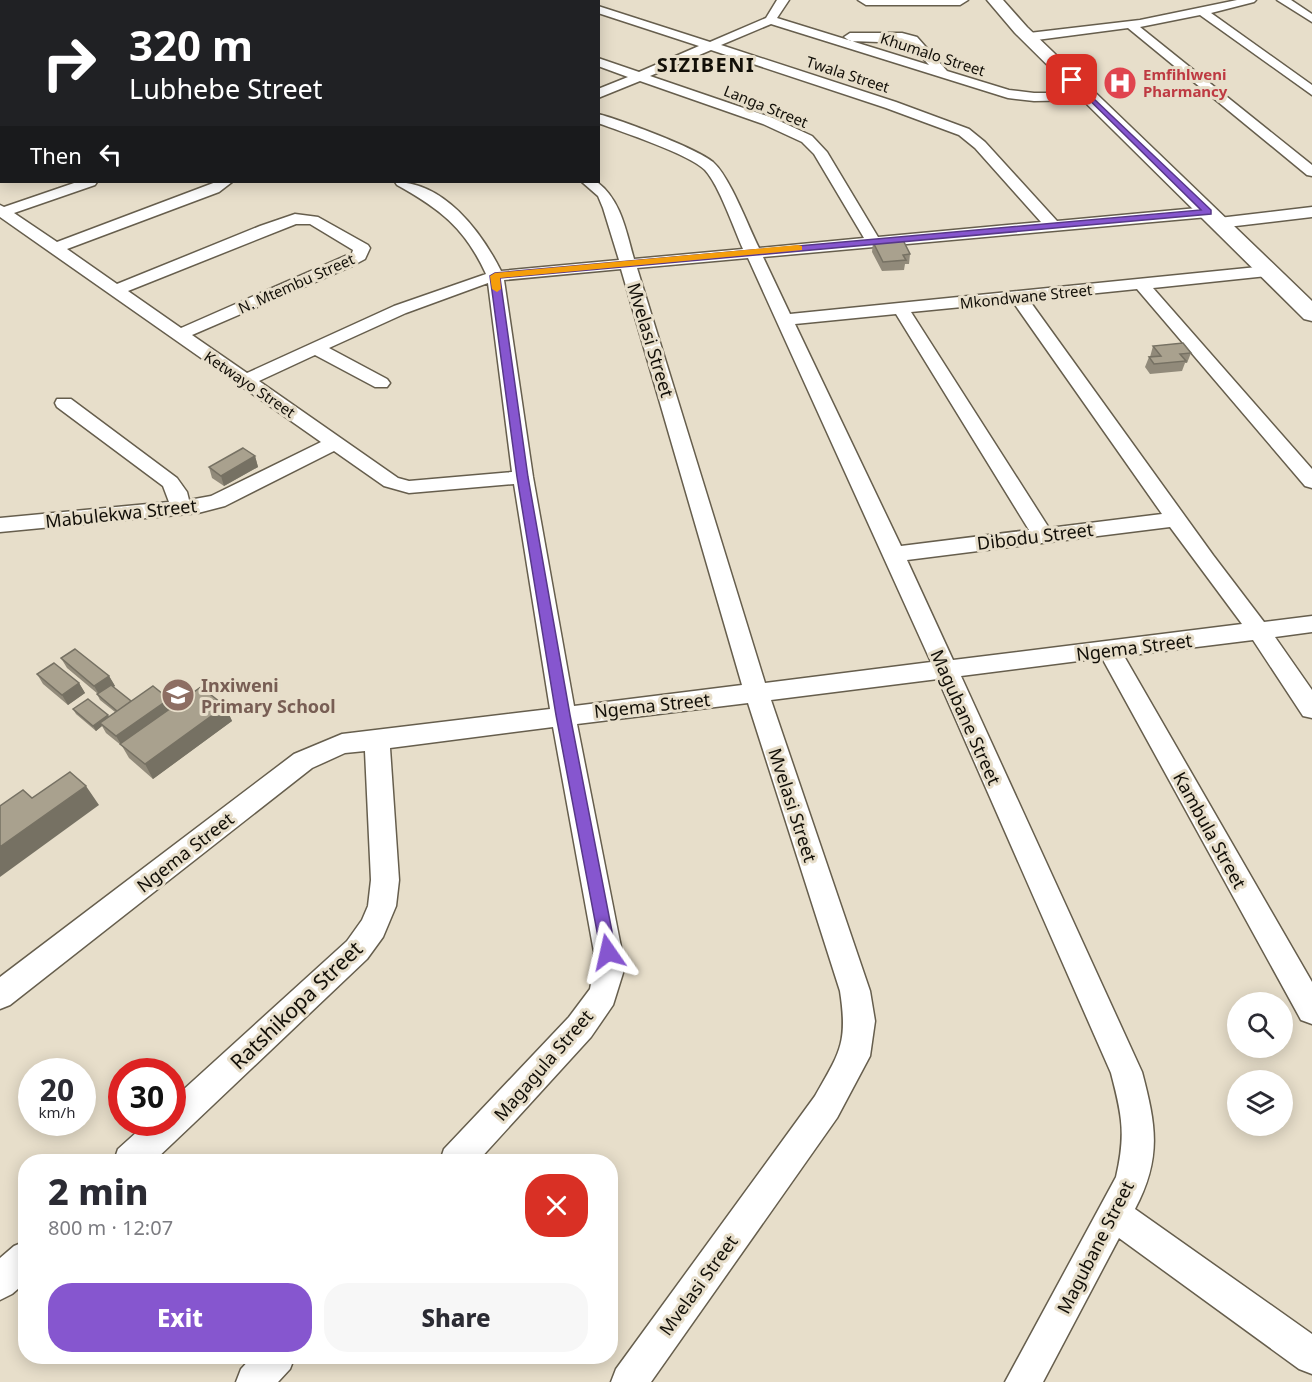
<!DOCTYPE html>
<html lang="en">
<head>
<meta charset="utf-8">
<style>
  :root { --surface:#fff; --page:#f7f7f7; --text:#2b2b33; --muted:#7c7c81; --accent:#8656cf }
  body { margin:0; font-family:"Noto Sans",sans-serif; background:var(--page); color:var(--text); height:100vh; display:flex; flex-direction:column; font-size:22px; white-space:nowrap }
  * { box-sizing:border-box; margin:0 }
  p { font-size:20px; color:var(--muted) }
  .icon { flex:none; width:33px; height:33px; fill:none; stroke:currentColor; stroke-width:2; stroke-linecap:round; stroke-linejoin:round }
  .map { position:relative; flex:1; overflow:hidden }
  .side { position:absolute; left:18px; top:1154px; width:600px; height:210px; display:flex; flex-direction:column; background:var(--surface); border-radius:24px; box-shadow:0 3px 15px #0003 }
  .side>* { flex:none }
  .top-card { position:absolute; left:0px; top:0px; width:600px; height:183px; box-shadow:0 3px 15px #0003; background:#202124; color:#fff; overflow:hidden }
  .tools { position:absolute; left:1227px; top:992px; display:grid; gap:12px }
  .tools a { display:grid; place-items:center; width:66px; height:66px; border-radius:50%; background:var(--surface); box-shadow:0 3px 15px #0003; font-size:30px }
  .speed { position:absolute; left:18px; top:1058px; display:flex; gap:12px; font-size:30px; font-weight:700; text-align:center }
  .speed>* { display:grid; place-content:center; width:78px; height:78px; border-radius:50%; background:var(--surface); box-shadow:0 3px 15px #0003; line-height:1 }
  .speed small { font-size:15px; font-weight:400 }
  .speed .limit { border:9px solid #d22; background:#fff; color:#111 }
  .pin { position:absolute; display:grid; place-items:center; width:51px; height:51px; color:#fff; margin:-26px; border-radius:12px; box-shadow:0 3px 9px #0006 }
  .me { position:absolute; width:66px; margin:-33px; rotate:349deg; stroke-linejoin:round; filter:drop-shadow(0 0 4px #0008) }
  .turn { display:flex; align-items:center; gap:21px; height:126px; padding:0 30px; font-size:27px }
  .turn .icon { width:78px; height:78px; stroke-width:2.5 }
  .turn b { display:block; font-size:42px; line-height:51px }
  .then { display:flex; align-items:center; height:57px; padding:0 30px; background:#0003; gap:12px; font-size:22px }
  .round { display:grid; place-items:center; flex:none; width:63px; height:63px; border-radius:24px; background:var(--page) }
  .overview { display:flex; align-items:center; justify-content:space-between; height:102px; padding:0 30px }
  h1 { font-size:36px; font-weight:800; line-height:45px }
  .action { display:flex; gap:12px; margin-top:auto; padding:12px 30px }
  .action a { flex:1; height:69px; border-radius:24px; background:var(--accent); color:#fff; font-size:24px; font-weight:800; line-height:69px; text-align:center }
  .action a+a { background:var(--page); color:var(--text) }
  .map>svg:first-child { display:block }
</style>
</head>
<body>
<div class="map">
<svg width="1312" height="1382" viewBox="0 0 1312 1382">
  <rect width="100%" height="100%" fill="#e7deca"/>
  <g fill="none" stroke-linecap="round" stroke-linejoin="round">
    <defs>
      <path id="street" d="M 83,0 L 95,0 L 95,2 L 84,2 Z
        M 191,0 L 203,0 L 204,2 L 192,2 Z
        M 303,0 L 316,0 L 317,2 L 304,2 Z
        M 423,0 L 437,0 L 438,2 L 424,2 Z
        M 447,0 L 462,0 L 446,2 Z
        M 566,0 L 581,0 L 582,2 L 567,2 Z
        M 777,0 L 789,0 L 777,18 L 929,65 L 909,43 L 850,41 L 844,37 L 850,33 L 902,33 L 917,37 L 947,71 L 1009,90 L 1034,93 L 1094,93 L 1095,96 L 1094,99 L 1089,100 L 1034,101 L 1008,98 L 771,24 L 721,45 L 896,102 L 969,129 L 985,142 L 1057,221 L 1208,207 L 1216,212 L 1208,217 L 763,257 L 790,314 L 1267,266 L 1275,271 L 1267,276 L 1153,288 L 1312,469 L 1312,488 L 1305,486 L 1137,289 L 1029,300 L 1213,555 L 1264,622 L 1312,616 L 1312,632 L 1275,637 L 1312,690 L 1312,718 L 1303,716 L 1253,640 L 1124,656 L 1312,982 L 1312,1024 L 1301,1020 L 1102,658 L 961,676 L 1142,1072 C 1156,1125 1162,1158 1135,1209 L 1312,1334 L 1312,1374 L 1299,1369 L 1119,1238 L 1043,1382 L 1005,1382 L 1116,1177 C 1126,1134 1122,1115 1111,1073 L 938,679 L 771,700 L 870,991 L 875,1021 L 870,1056 L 837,1118 L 651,1382 L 611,1382 L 616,1369 L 815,1096 C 840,1052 848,1043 840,991 L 748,703 L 577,724 L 622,952 L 623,973 L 613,1005 L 591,1037 L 478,1161 L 440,1161 L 444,1149 L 569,1017 L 590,989 L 593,973 L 594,952 L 553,727 L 390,748 L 399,880 L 396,906 L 383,937 L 367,959 L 154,1161 L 114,1161 L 118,1149 L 148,1122 L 172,1122 L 172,1100 L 347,941 L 362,920 L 368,906 L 371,880 L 365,751 L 345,753 L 312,768 L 10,1005 L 0,1009 L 0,977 L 294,754 L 342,734 L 550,709 L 514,484 L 409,493 L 384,486 L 334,451 L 225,506 L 198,513 L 0,532 L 0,518 L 169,502 L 163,486 L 57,407 L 55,403 L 57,399 L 71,399 L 177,478 L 187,492 L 189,500 L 211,496 L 321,442 L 0,217 L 0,205 L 4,207 L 77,182 L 97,182 L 95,185 L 14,213 L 57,242 L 216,182 L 232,182 L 219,192 L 67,249 L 117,284 L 260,226 L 295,214 L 318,217 L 368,245 L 370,248 L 365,259 L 352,266 L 192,335 L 247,373 L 394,306 L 486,274 C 465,228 440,209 397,185 L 395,182 C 444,182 481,231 501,271 L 619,260 L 603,208 L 598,196 L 582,182 L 597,182 C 621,200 626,231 634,259 L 743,249 C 734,229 719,185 705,170 C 689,154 622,132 598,123 L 598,114 C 621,120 696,148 713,162 C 730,177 748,226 759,248 L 864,238 L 814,154 L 802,142 L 763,124 L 640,81 L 598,98 L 598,89 L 628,77 L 598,66 L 598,58 L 639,72 L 699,46 L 598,13 L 598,6 L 710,42 L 766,18 ZM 711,50 L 886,108 L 959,135 L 975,148 L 1041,222 L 878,237 L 827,152 L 812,136 L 773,118 L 650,76 ZM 296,224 L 310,224 L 353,250 L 352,253 L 181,328 L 128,291 ZM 748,258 L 931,662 L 765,683 L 637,268 ZM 621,269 L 742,685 L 574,706 L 533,477 L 504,280 ZM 488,283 L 512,472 L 409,481 L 398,478 L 259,381 L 315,355 L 375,387 L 387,387 L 390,383 L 387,379 L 329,348 L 406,313 ZM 1013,302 L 1162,514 L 1049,528 L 911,312 ZM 896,314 L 1029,530 L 901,546 L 795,324 ZM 1170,527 L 1242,624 L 953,660 L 907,560 Z
        M 1237,0 L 1256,0 L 1254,2 L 1211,13 L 1312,85 L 1312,95 L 1200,15 L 1140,27 L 1312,165 L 1312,176 L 1307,175 L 1128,28 L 1029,41 L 1023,37 L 1029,33 L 1140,20 Z
        M 1277,0 L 1291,0 L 1312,14 L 1312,22 Z
        M 0,19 L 2,19 L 2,27 L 0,27 Z
        M 0,130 L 2,130 L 2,139 L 0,139 Z
        M 0,152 L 2,152 L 2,160 L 0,160 Z
        M 1312,207 L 1312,217 L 1219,228 L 1211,223 L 1219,218 Z
        M 26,1241 L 26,1282 L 12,1294 L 0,1300 L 0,1258 L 14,1246 Z
        M 253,1356 L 295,1356 L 290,1369 L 278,1382 L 236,1382 L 241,1369 Z"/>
      <path id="secondary" d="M 858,0 L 968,0 L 960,5 L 866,5 Z
        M 987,0 L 1003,0 L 1027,27 L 1312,301 L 1312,321 L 1304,319 L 1015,33 Z"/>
    </defs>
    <use href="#street" stroke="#665e4d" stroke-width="3"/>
    <use href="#secondary" stroke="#665e4d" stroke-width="3"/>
    <use href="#street" fill="#fff" fill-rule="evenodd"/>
    <use href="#secondary" fill="#fff" fill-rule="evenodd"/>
  </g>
  <path fill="#918a7a" d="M 873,242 L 910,254 L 909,264 L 905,264 L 904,270 L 882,271 L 872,252 Z
    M 1153,346 L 1191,353 L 1187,363 L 1185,363 L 1182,371 L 1150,374 L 1145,367 L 1149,357 L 1150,357 Z
    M 255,456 L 258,467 L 224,486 L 212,478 L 209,467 Z
    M 61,658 L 109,676 L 115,686 L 113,687 L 131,701 L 173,707 L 225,706 L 232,721 L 153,779 L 129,758 L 122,746 L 106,733 L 102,726 L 96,731 L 76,714 L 73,709 L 108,715 L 108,717 L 115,712 L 100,700 L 97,694 L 98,694 L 67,668 Z
    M 37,674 L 79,683 L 85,693 L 68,705 L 43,684 Z"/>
  <path fill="#767163" d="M 255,456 L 258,467 L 224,486 L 221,476 Z
    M 109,676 L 115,686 L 100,696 L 94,686 Z
    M 79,683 L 85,693 L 68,705 L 62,695 Z
    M 169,699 L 174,709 L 120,744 L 122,746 L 116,736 Z
    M 225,706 L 232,721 L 153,779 L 145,764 Z
    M 108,715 L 111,720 L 100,723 L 102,726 L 96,731 L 93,726 Z
    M 86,786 L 99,805 L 0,877 L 0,847 Z"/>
  <path fill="#a9a18e" stroke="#767163" stroke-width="1.5" d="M 902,238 L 910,254 L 903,255 L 906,260 L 883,262 L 873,242 Z
    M 1183,343 L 1191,353 L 1180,354 L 1186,361 L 1154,364 L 1149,357 L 1161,356 L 1153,346 Z
    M 243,448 L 255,456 L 221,476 L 209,467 Z
    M 75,649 L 109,676 L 94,686 L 61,658 Z
    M 54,663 L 79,683 L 62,695 L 37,674 Z
    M 111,685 L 131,701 L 117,711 L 97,694 Z
    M 153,686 L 169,699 L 116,736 L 100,723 Z
    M 201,687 L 225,706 L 145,764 L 120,744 Z
    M 88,699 L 108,715 L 93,726 L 73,709 Z
    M 70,772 L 86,786 L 0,847 L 0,806 L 23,790 L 32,798 Z"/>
  <path fill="#8656cf" stroke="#573887" stroke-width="1.5" d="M 1072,78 L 1211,210 L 1211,214 L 500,278 L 528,477 L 570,715 L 616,952 L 614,958 L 608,960 L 602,958 L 556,715 L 517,477 L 490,276 L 495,273 L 1201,210 L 1070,81 Z"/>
  <path fill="#f59e0b" d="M 798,245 L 802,246 L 802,250 L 500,278 L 501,289 L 497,292 L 492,289 L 490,276 L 495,273 Z"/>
  <defs>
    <symbol id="hospital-disc" viewBox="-11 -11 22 22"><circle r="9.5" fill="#e0444e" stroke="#e7deca"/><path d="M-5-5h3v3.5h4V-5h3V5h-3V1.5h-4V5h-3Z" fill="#fff"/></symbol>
    <symbol id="school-disc" viewBox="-11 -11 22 22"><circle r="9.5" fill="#8d6e63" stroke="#e7deca"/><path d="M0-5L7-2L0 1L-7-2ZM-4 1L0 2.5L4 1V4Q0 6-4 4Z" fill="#fff"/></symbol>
  </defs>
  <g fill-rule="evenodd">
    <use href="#hospital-disc" x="1101" y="64" width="38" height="38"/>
    <use href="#school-disc" x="159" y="676" width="38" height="38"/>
  </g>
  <g text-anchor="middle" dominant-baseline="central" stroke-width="6" stroke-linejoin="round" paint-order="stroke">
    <g font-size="15" fill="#120f08" stroke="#e7deca">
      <text transform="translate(933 54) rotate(18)">Khumalo Street</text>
      <text transform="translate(848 74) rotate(18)">Twala Street</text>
      <text transform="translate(766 106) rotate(22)">Langa Street</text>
      <text transform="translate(296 283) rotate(-24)">N. Mtembu Street</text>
      <text transform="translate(1026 296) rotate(-6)">Mkondwane Street</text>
      <text transform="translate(250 384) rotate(34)">Ketwayo Street</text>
    </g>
    <g font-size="15" font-weight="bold" fill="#be3a42" stroke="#e7deca" text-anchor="start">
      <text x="1143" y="74">Emfihlweni<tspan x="1143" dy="17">Pharmancy</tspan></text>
    </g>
    <g font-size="18" fill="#120f08" stroke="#e7deca">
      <text transform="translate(651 340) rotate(73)">Mvelasi Street</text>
      <text transform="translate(121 513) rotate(-6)">Mabulekwa Street</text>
      <text transform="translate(1035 536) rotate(-7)">Dibodu Street</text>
      <text transform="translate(1134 647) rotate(-7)">Ngema Street</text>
      <text transform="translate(652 705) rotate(-6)">Ngema Street</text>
      <text transform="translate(966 717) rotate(66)">Magubane Street</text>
      <text transform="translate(793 805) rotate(72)">Mvelasi Street</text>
      <text transform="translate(1210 830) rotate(61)">Kambula Street</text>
      <text transform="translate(185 852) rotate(-38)">Ngema Street</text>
      <text transform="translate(543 1065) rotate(-49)">Magagula Street</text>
      <text transform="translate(1095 1247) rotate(-63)">Magubane Street</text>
      <text transform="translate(698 1285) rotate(-54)">Mvelasi Street</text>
    </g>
    <g font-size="18" font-weight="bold" fill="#785e54" stroke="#e7deca" text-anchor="start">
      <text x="201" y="685">Inxiweni<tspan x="201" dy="21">Primary School</tspan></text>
    </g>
    <g font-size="20" font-weight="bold" letter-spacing="1.5" fill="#120f08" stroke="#e7deca">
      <text x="706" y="64">SIZIBENI</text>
    </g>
    <g font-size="21" fill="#120f08" stroke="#e7deca">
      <text transform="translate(296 1005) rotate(-44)">Ratshikopa Street</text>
    </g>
  </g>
</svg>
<div class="tools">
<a><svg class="icon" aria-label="search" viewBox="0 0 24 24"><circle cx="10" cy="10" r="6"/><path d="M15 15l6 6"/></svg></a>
<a><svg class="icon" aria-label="layers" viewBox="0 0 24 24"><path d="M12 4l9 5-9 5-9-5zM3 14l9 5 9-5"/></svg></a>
</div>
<div class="speed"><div>20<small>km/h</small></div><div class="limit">30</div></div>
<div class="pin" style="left:1072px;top:80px;background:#d93025"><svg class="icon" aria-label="arrive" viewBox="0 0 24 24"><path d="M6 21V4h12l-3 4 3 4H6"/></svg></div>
<svg class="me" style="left:608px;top:952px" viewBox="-20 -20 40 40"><path d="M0-17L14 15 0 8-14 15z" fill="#8656cf" stroke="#fff" stroke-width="4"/></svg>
<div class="top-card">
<div class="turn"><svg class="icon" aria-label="right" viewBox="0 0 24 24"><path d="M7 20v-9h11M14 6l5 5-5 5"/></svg><div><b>320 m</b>Lubhebe Street</div></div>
<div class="then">Then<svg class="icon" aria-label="left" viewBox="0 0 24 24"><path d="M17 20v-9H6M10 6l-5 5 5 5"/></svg></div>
</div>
<section class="side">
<div class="overview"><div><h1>2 min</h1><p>800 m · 12:07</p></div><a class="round" style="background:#d93025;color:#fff"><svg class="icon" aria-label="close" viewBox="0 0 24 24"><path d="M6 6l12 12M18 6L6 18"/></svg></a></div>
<div class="action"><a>Exit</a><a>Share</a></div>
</section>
</div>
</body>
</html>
